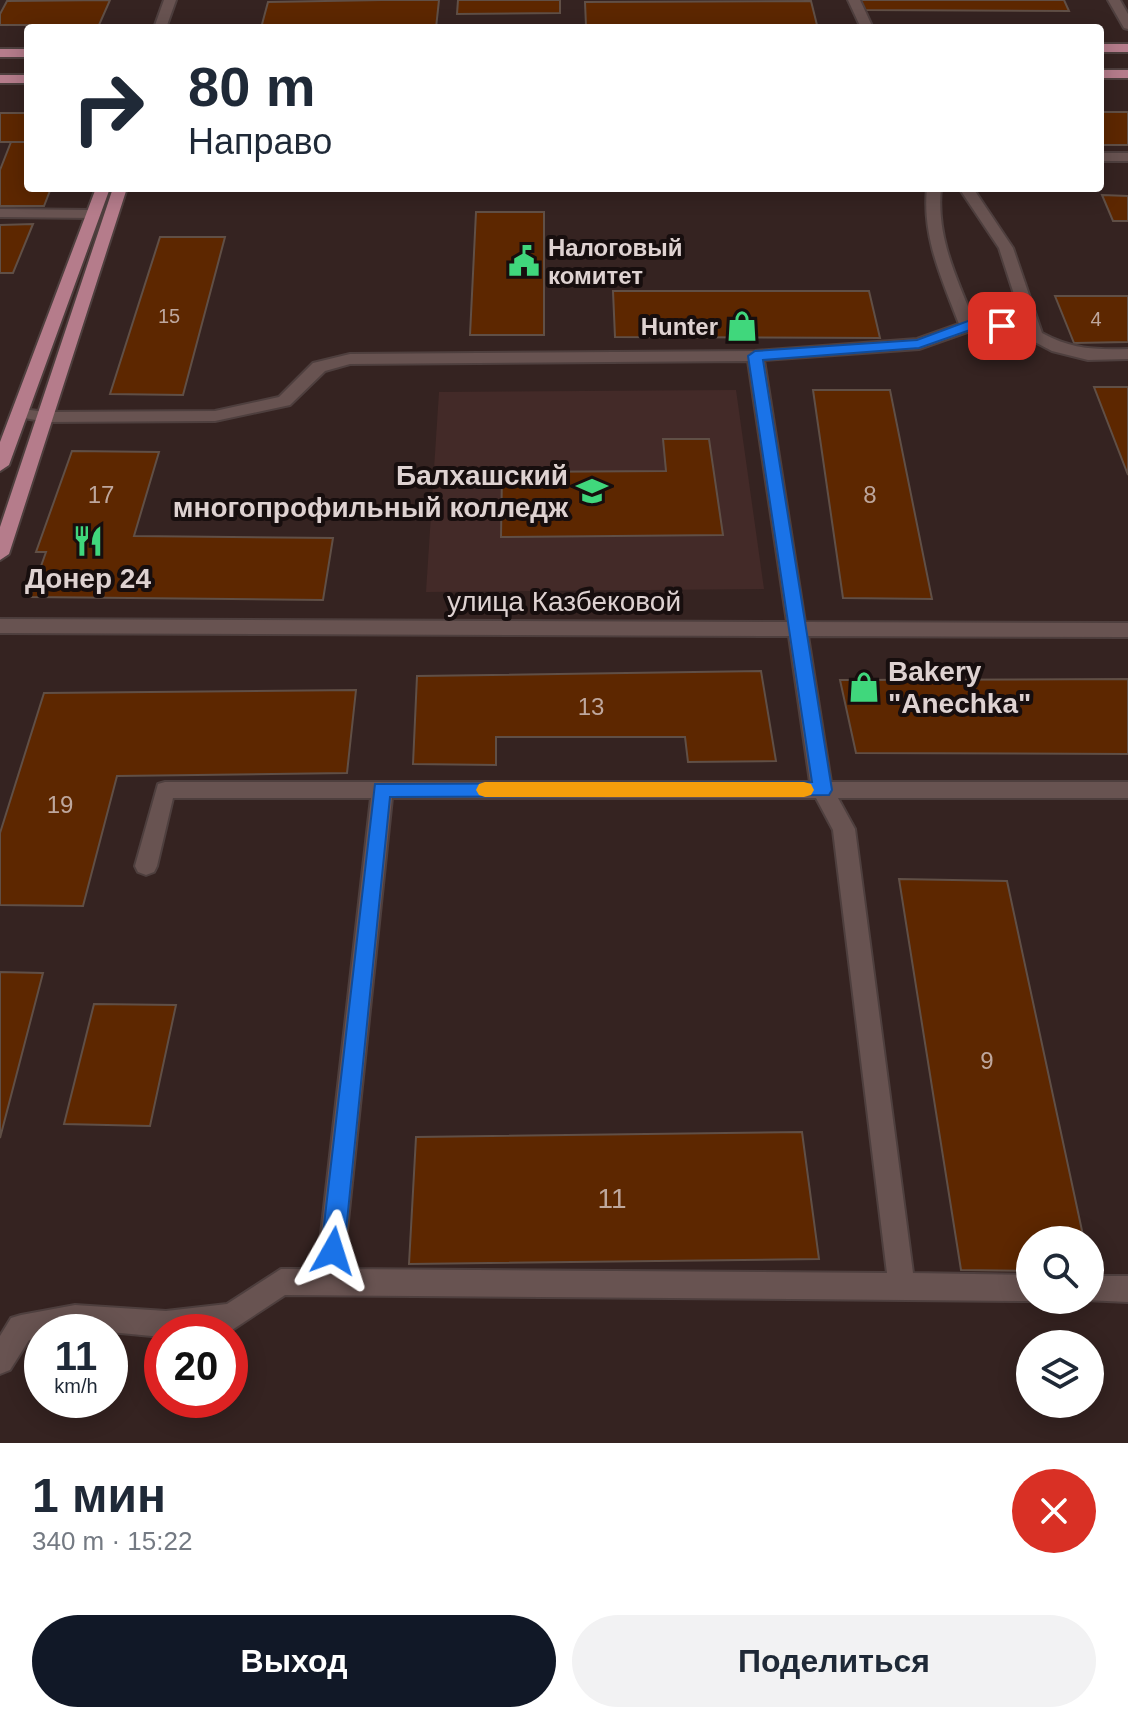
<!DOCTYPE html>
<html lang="ru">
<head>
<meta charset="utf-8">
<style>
  :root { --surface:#fff; --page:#f2f2f3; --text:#1f2937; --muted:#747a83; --accent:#111827 }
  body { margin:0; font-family:Helvetica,sans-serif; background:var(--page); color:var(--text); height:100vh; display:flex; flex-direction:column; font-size:30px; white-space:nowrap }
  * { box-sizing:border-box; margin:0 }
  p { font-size:26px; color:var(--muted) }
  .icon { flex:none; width:44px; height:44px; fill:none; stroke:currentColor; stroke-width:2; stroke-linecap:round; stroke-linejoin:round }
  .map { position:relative; height:1443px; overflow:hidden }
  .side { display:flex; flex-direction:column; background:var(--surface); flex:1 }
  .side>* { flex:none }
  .top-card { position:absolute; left:24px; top:24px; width:1080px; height:168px; border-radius:8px; box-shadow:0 4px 20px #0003; background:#fff; color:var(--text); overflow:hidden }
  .fabs { position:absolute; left:1016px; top:1226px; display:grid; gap:16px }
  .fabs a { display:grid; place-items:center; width:88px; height:88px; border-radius:50%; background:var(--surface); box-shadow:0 4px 20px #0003; font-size:40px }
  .speed { position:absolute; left:24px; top:1314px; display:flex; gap:16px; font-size:40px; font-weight:700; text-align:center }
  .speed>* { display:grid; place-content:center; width:104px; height:104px; border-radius:50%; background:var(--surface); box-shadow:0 4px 20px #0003; line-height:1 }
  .speed small { font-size:20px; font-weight:400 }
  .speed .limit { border:12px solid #d22; background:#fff; color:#111 }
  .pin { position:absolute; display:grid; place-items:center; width:68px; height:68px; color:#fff; margin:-34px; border-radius:16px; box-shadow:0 4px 12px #0006 }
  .me { position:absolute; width:88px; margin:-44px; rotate:6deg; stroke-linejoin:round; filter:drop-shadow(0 0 6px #0008) }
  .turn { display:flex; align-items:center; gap:28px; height:168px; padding:0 32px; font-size:36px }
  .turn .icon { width:104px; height:104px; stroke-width:2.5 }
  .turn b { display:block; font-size:56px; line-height:68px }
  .round { display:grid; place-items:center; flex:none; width:84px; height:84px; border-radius:42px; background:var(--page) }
  .summary { display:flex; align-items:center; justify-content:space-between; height:136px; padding:0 32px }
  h1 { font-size:48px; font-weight:700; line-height:60px }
  .primary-button { display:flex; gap:16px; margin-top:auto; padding:16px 32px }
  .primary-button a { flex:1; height:92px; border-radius:48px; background:var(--accent); color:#fff; font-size:32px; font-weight:700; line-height:92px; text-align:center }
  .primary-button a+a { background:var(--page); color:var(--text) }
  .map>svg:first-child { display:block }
</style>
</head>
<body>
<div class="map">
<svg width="1128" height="1443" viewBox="0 0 1128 1443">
  <rect width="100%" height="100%" fill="#352321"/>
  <path fill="#432a28" d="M 736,390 L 764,589 L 426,592 L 439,392 Z"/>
  <path fill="#5d2700" stroke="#604f46" stroke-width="2" d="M 110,0 L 99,25 L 0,25 L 0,14 L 7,1 Z
    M 382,0 L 439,0 L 436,28 L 261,28 L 268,2 Z
    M 458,0 L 560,0 L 560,13 L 457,14 Z
    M 860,0 L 1064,0 L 1069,11 L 863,10 Z
    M 811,1 L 817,25 L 586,26 L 585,2 Z
    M 1100,112 L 1128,112 L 1128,145 L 1100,145 Z
    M 0,113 L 28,113 L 28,142 L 0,142 Z
    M 11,142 L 28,142 L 28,188 L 51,188 L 44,206 L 0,206 L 0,170 Z
    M 1102,195 L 1128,196 L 1128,221 L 1113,221 Z
    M 476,212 L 544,212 L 544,335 L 470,335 Z
    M 33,224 L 13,273 L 0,273 L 0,225 Z
    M 160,237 L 225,237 L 183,395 L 110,394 Z
    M 613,291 L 869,291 L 880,338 L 615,337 Z
    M 1055,296 L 1128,296 L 1128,342 L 1074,343 Z
    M 1094,387 L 1128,387 L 1128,475 Z
    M 813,390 L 890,390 L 932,599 L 843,598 Z
    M 663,439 L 709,439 L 723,535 L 501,537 L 502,472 L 666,471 Z
    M 72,451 L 159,452 L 134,536 L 333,538 L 323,600 L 30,597 L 46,552 L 36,552 Z
    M 761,671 L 776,761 L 688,762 L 685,737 L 496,737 L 496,765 L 413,764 L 417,676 Z
    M 1128,679 L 1128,754 L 856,753 L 840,680 Z
    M 356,690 L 347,773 L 117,776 L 83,906 L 0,905 L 0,833 L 44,693 Z
    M 899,879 L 1007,881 L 1084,1240 L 1030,1240 L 1030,1271 L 961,1270 Z
    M 0,972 L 43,973 L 0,1138 Z
    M 94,1004 L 176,1005 L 150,1126 L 64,1124 Z
    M 802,1132 L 819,1259 L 409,1264 L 416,1137 Z"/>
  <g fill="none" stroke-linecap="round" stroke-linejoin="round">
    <defs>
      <path id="minor" d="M 164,0 L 176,0 L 166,28 L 154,28 Z
        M 848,0 L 860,0 L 873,28 L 861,28 Z
        M 1108,0 L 1120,0 L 1128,14 L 1128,29 L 1124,28 Z
        M 1100,153 L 1128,153 L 1128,161 L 1100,161 Z
        M 927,188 L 941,188 C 936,236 956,277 974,321 L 1002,321 L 1025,328 L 999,248 L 959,188 L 973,188 L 1013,248 L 1042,333 C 1071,349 1095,350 1128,349 L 1128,359 L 1088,360 L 1052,351 L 1029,339 L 1001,331 L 970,331 L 919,349 L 764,360 L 805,622 L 1128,623 L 1128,637 L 808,636 L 831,782 L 1128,782 L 1128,798 L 838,798 L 855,829 L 913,1273 L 1030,1275 L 1030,1300 L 1033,1300 L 1030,1301 L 285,1295 L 232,1330 L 162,1332 L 162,1337 L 110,1332 L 42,1332 L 42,1338 L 29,1340 L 10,1370 L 0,1374 L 0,1336 L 11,1318 L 21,1315 L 75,1305 L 166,1311 L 227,1304 L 281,1269 L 317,1269 L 371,798 L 173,798 L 157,866 L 154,872 L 146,875 L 138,872 L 135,866 L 158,784 L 165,782 L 810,782 L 789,636 L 0,633 L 0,619 L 787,622 L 748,361 L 350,364 L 325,371 L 290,405 L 215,421 L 46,422 L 14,416 L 12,412 L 14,408 L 46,412 L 215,411 L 279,397 L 313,363 L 350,354 L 755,351 L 917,339 L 959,324 C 942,279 922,237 927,188 ZM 392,798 L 816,798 L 833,830 L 887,1273 L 343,1269 Z
        M 0,209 L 93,210 L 100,214 L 93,218 L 0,217 Z
        M 1090,1276 L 1128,1276 L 1128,1302 L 1085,1300 L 1090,1300 Z"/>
      <path id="major" d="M 1100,44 L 1128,44 L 1128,52 L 1100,52 Z
        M 0,49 L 28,49 L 28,57 L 0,57 Z
        M 1100,70 L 1128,70 L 1128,78 L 1100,78 Z
        M 0,75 L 28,75 L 28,83 L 0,83 Z
        M 96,188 L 110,188 L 9,465 L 0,471 L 0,442 Z
        M 113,188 L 127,188 L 9,554 L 0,560 L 0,527 Z"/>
    </defs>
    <use href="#minor" stroke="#4e3f3e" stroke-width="4"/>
    <use href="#major" stroke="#4e3f3e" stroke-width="4"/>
    <use href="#minor" fill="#685351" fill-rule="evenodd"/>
    <use href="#major" fill="#b57c8b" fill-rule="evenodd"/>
  </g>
  <path fill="#1a73e8" stroke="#114b97" stroke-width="2" d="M 968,321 L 1002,321 L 1009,326 L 1002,330 L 970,330 L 919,348 L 763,360 L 832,790 L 829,795 L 390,797 L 344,1251 L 341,1260 L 333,1263 L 324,1260 L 321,1251 L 375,784 L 812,782 L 748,356 L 755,351 L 917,340 Z"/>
  <path fill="#f59e0b" d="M 485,782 L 804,782 L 811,784 L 814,790 L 811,795 L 804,797 L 485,797 L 479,795 L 476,790 L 479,784 Z"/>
  <defs>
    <symbol id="civic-bare" viewBox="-9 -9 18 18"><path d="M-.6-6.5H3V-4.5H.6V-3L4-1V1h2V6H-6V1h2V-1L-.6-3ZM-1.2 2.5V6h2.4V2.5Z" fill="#40d77c" stroke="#170e0e" stroke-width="2.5" paint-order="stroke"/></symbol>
    <symbol id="shop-bare" viewBox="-9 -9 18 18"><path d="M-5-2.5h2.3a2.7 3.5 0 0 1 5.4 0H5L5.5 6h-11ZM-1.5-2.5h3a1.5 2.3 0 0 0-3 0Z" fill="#40d77c" stroke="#170e0e" stroke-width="2.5" paint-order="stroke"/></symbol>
    <symbol id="university-bare" viewBox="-9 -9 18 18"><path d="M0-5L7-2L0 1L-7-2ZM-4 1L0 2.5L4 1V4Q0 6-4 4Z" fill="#40d77c" stroke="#170e0e" stroke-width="2.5" paint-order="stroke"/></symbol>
    <symbol id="restaurant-bare" viewBox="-9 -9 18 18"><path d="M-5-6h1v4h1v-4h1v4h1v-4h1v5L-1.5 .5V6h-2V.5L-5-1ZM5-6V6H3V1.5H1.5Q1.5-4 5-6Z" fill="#40d77c" stroke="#170e0e" stroke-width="2.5" paint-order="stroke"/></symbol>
  </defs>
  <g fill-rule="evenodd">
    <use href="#civic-bare" x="502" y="239" width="44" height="44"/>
    <use href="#shop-bare" x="720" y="304" width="44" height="44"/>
    <use href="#university-bare" x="570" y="469" width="44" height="44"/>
    <use href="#restaurant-bare" x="66" y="519" width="44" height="44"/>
    <use href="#shop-bare" x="842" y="665" width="44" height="44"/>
  </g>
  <g text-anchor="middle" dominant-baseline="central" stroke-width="8" stroke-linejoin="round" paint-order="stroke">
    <g font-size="20" fill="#bea79d">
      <text x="169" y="316">15</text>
      <text x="1096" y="319">4</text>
    </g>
    <g font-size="24" font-weight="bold" fill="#ded2d1" stroke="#170e0e" text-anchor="start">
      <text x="548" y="247">Налоговый<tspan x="548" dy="28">комитет</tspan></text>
      <text x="718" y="326" text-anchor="end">Hunter</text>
    </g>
    <g font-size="24" fill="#bea79d">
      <text x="101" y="494">17</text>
      <text x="870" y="494">8</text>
      <text x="591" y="706">13</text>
      <text x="60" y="804">19</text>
      <text x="987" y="1060">9</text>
    </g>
    <g font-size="28" font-weight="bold" fill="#ded2d1" stroke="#170e0e" text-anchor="end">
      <text x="568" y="475">Балхашский<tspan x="568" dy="32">многопрофильный колледж</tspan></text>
      <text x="88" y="578" text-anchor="middle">Донер 24</text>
      <text x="888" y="671" text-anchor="start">Bakery<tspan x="888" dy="32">"Anechka"</tspan></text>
    </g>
    <g font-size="28" fill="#ded2d1" stroke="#170e0e">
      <text x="564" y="601">улица Казбековой</text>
    </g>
    <g font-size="28" fill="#bea79d">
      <text x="612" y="1198">11</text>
    </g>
  </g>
</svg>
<div class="fabs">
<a><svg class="icon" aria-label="search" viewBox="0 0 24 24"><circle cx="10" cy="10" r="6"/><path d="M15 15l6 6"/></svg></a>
<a><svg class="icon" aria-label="layers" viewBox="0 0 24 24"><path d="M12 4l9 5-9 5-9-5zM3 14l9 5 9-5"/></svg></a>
</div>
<div class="speed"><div>11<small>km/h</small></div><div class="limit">20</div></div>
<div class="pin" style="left:1002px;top:326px;background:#d93025"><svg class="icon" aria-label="arrive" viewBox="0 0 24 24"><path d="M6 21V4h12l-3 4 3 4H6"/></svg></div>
<svg class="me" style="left:333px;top:1251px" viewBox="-20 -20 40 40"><path d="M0-17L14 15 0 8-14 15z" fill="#1a73e8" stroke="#fff" stroke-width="4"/></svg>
<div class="top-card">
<div class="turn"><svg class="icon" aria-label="right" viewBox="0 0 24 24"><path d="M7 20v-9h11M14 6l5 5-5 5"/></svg><div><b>80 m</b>Направо</div></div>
</div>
</div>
<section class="side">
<div class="summary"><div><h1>1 мин</h1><p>340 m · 15:22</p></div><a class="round" style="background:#d93025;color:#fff"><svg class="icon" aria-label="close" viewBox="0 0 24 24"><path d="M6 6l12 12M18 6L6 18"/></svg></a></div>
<div class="primary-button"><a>Выход</a><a>Поделиться</a></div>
</section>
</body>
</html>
